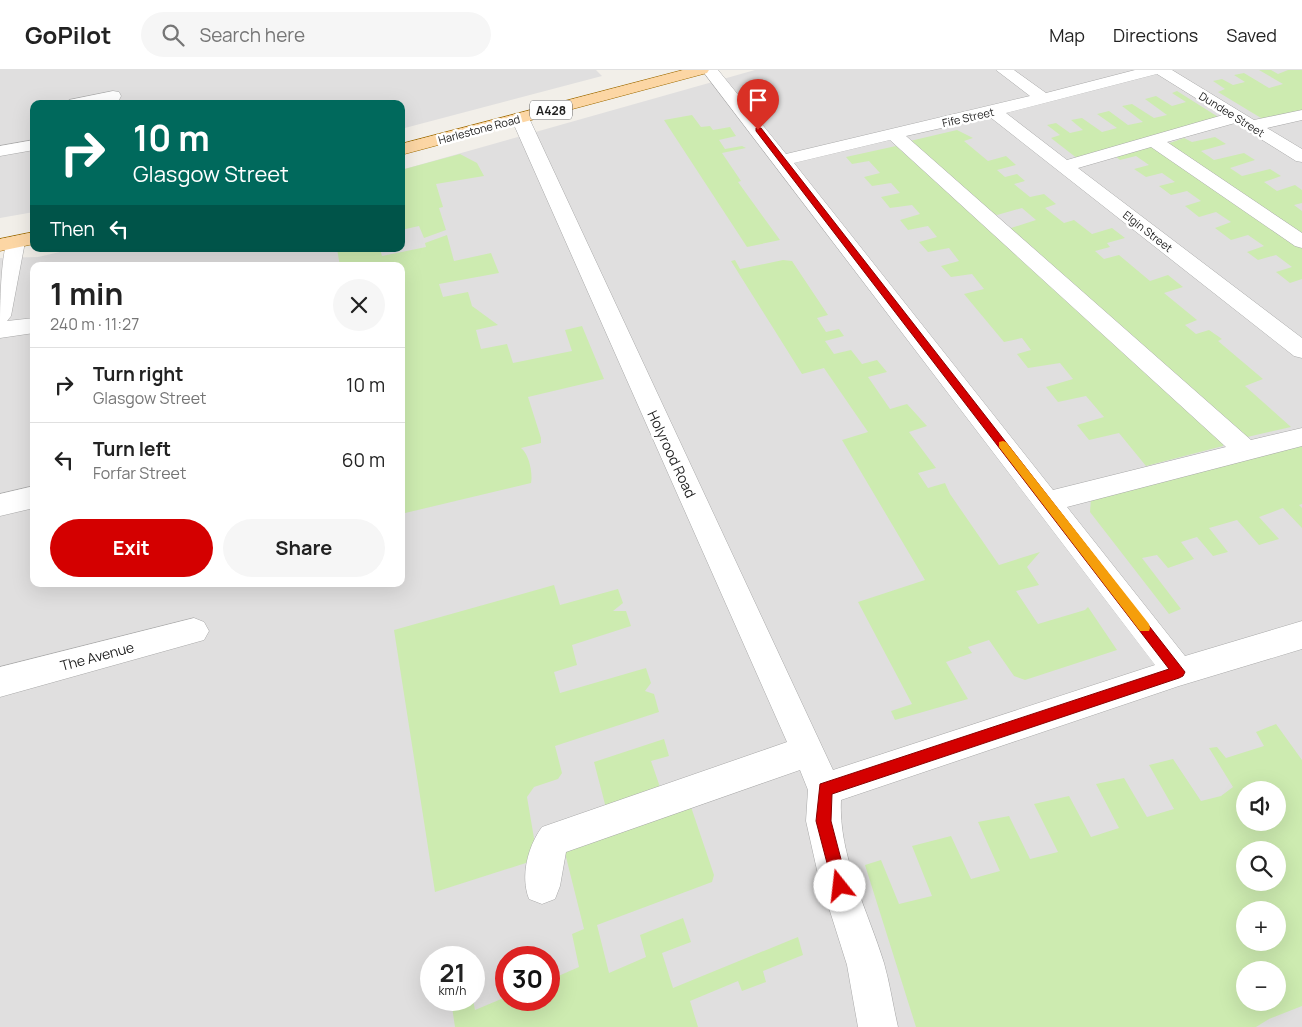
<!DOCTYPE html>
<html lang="en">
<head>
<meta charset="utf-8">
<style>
  :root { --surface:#fff; --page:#f6f6f6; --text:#222; --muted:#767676; --line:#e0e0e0; --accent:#d40000 }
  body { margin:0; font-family:Manrope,sans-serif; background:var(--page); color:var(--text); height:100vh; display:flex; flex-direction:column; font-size:19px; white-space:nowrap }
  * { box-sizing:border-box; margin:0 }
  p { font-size:16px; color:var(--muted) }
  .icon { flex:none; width:28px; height:28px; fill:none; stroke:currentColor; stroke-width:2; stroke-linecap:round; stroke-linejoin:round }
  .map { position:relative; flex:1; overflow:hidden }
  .details { position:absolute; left:30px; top:192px; width:375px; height:325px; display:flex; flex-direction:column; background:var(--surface); border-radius:10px; box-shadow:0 5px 20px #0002 }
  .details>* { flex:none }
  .hud { position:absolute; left:30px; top:30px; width:375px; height:152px; border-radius:10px; box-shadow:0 5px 20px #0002; background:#00695c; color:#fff; overflow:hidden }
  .buttons { position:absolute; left:1236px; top:711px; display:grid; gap:10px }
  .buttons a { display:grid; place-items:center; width:50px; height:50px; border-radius:50%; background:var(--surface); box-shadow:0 5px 20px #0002; font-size:25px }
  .speed { position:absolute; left:420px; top:876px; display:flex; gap:10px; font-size:25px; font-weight:700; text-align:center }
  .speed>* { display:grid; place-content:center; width:65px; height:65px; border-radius:50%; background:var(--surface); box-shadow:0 5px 20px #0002; line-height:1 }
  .speed small { font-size:12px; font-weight:400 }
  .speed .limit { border:8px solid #d22; background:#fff; color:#111 }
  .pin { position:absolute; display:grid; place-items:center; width:42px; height:42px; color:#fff; margin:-51px -21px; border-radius:50% 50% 50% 0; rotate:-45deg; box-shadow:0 0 5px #0007 }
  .pin .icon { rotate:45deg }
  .me { position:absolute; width:55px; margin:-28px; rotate:344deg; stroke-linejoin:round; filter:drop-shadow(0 0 4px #0008) }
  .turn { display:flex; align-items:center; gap:18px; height:105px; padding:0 20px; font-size:22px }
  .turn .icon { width:65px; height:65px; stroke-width:2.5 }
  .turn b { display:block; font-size:35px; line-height:42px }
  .then { display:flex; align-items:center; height:48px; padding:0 20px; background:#0003; gap:10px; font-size:19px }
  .round { display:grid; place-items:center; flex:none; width:52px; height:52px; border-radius:26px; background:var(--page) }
  .head { display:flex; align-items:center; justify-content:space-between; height:85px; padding:0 20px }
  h1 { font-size:30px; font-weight:700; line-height:38px }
  .button { display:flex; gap:10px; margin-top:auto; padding:10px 20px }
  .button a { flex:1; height:58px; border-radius:30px; background:var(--accent); color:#fff; font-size:20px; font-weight:700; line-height:58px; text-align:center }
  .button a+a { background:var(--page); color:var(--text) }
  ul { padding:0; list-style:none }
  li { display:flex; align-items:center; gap:15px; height:75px; padding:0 20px; border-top:1px solid var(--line) }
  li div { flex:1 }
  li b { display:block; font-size:19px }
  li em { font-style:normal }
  header { display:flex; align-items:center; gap:30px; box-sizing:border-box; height:70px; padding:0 25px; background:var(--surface); border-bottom:1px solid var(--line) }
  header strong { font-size:24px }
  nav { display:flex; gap:28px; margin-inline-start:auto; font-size:18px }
  .search { width:350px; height:45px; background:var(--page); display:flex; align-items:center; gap:12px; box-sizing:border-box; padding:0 18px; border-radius:28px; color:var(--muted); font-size:19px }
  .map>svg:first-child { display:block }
</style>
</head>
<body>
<header>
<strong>GoPilot</strong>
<div class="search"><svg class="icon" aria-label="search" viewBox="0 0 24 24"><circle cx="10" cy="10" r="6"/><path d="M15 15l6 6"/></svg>Search here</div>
<nav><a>Map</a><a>Directions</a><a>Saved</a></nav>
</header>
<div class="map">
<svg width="1302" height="957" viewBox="0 0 1302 957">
  <rect width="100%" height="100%" fill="#f2efe9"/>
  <path fill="#e0dfdf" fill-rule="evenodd" d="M 0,0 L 596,0 L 602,6 L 401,59 L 401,34 L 34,34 L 34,142 L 0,148 Z
    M 755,0 L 1302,0 L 1302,957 L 0,957 L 0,188 L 38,187 L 73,179 L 401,179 L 401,100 ZM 34,196 L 401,196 L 401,514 L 34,514 ZM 1245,720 L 1278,720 L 1278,752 L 1245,752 ZM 1245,780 L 1278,780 L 1278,812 L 1245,812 ZM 1245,840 L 1278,840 L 1278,872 L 1245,872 ZM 431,888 L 474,888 L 474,930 L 431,930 ZM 506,888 L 549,888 L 549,930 L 506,930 ZM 1245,900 L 1278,900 L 1278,932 L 1245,932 Z"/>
  <path fill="#cdebb0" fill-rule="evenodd" d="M 1259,0 L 1271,0 L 1278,4 L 1288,0 L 1302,0 L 1302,42 L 1266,51 L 1218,22 L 1225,19 L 1213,11 L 1222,9 L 1233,15 L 1245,12 L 1234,5 L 1244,3 L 1269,18 L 1283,14 Z
    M 1177,21 L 1223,50 L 1078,89 L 1051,68 L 1060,65 L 1047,55 L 1056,53 L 1070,63 L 1083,60 L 1071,50 L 1082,48 L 1102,62 L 1117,58 L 1097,44 L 1109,41 L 1128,55 L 1143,52 L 1122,36 L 1132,34 L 1154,48 L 1167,45 L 1145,29 L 1156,26 L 1172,36 L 1186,32 L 1172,23 Z
    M 692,45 L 701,57 L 710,56 L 713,60 L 730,57 L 736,66 L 719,70 L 725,79 L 742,76 L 746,78 L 722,83 L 741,111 L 738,112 L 780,170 L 747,177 L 664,50 Z
    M 957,60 L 973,68 L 964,71 L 988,91 L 1006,86 L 1016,95 L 997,100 L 1005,107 L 1017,104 L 1025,111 L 1014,114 L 1030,127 L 1044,124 L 1056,134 L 1045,138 L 1064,153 L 1074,150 L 1092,164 L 1112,158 L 1125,168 L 1107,173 L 1110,177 L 1095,181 L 1104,189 L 1119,185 L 1150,211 L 1168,205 L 1183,217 L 1164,223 L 1197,250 L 1185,255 L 1196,264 L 1209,260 L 1222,269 L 1218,271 L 1263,309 L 1245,316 L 1291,357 L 1243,368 L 1012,164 L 1011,158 L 1036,150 L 1022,138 L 997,145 L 985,139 L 910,71 Z
    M 1215,67 L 1226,74 L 1201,81 L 1214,90 L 1244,83 L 1255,90 L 1230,98 L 1242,106 L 1270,99 L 1281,106 L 1264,112 L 1277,121 L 1295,115 L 1302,120 L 1302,133 L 1294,135 L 1302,141 L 1302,170 L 1164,75 L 1184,68 L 1192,72 Z
    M 896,76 L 1224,370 L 1223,376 L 1146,396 L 1119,363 L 1089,370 L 1077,355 L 1104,347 L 1086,326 L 1058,332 L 1046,317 L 1073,309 L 1060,293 L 1028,298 L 1017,284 L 1031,280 L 1022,268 L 1004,272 L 964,224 L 984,219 L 972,204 L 951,207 L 941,196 L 959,191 L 949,178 L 928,182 L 919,172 L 937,167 L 928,156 L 908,160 L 900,150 L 920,144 L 912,135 L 890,138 L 881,127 L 900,123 L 891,113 L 872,116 L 864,107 L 880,103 L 869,91 L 852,94 L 846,87 Z
    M 1155,76 L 1302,178 L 1302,209 L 1290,213 L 1276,202 L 1292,197 L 1276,185 L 1258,190 L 1247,182 L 1264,176 L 1248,165 L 1231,170 L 1215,158 L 1231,152 L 1216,142 L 1199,147 L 1185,136 L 1201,131 L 1187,121 L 1171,125 L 1159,116 L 1175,112 L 1162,103 L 1146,107 L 1134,99 L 1149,95 L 1136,86 L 1120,90 L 1115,86 Z
    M 460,84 L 477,93 L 484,106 L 436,114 L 443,137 L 439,138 L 446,160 L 424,168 L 419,156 L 401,160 L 401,100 Z
    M 447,165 L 454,191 L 491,183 L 499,203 L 439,214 L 443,227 L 468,222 L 472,236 L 498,255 L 476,260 L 481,279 L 507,274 L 513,293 L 572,281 L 565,260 L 582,256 L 604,309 L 528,327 L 541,368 L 541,373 L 521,378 C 529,384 533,403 531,413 L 401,444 L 401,196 L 340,196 L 337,179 L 380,179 L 382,186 L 426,177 L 425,173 Z
    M 735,190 L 740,199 L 783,190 L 792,191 L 828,245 L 817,248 L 826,262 L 839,259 L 844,266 L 825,271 L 834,284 L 851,280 L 862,294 L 877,290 L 887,302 L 868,307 L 890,339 L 907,334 L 927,356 L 909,362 L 936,398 L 918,403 L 928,418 L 945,413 L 950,424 L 999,495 L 1040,482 L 1027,497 L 1039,515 L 1016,521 L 1038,554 L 1085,540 L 1088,537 L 1117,580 L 1025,610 L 1014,606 L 989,570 L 968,577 L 972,583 L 946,592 L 968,629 L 895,650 L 891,641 L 912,634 L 858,532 L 925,510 L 842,370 L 868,362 L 824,298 L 802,304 L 731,191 Z
    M 1302,374 L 1302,434 L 1299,435 L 1302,438 L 1302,458 L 1283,438 L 1259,447 L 1279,469 L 1259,475 L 1237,450 L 1209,458 L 1228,482 L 1213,486 L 1197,467 L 1181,472 L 1194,489 L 1168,498 L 1157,485 L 1142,488 L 1181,539 L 1169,544 L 1090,442 L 1091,429 Z
    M 554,515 L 560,535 L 618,519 L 623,533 L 613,541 L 626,541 L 631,556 L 572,575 L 577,595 L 554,602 L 560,623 L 646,598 L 651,613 L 645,621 L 654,624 L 659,642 L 555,676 L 562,703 L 558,709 L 534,717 L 527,727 L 535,774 L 529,792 L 435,822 L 394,560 Z
    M 1276,654 L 1302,690 L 1302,936 L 1269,949 L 1256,957 L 916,957 L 865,795 L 881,790 L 899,834 L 932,826 L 912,776 L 951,766 L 971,809 L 1000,801 L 978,752 L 1009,746 L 1030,789 L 1058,782 L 1034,734 L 1069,726 L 1091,767 L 1119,758 L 1096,714 L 1124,708 L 1147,747 L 1174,739 L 1149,695 L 1173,689 L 1201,731 L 1221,726 L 1233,717 L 1209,678 L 1217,677 L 1226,688 L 1264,676 L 1256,662 ZM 1245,720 L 1278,720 L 1278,752 L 1245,752 ZM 1245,780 L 1278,780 L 1278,812 L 1245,812 ZM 1245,840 L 1278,840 L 1278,872 L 1245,872 ZM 1245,900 L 1278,900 L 1278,932 L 1245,932 Z
    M 664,669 L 669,686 L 651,691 L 661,720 L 606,738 L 594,692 Z
    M 690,734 L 714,805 L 712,812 L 597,855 L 609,903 L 646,887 L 640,865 L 683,848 L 691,872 L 662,883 L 673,918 L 798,867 L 803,885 L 763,901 L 766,912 L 742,921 L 738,911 L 690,931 L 698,957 L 455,957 L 451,930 L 473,930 L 475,940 L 506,927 L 506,930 L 549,930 L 549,910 L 579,897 L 572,864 L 584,859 L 564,779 Z"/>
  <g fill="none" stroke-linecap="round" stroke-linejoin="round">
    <defs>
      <path id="minor" d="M 702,0 L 718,0 L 786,84 L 1030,26 L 996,0 L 1014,0 L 1046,23 L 1135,0 L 1172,0 L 1254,50 L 1302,40 L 1302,50 L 1267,58 L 1302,79 L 1302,92 L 1296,91 L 1235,53 L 1167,72 L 1302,163 L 1302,178 L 1295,176 L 1151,77 L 1078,98 L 1302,268 L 1302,288 L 1294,286 L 990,47 L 906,66 L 1251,370 L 1302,358 L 1302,376 L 1067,437 L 1185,586 L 1302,551 L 1302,579 L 1179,616 L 841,730 C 838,785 868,841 884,893 C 890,914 893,936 898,957 L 858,957 L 847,895 L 817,800 L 806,751 L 808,720 L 800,700 L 566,782 L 560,816 L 555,829 L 542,834 L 529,829 C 520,806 528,776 542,757 L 787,672 L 511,48 L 514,44 L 526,44 L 529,48 L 833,700 L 1155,595 ZM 1157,4 L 1223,45 L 1067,90 L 1006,43 ZM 890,70 L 1226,377 L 1053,420 L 794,93 Z
        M 113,21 L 119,22 L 121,26 L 119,30 L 100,34 L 67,34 L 69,30 Z
        M 34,70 L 34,80 L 0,86 L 0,76 Z
        M 15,166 L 22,168 L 25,172 L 11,246 L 7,251 L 34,248 L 34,263 L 0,268 C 0,242 0,189 8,168 Z
        M 34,416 L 34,438 L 0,446 L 0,424 Z
        M 194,548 L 204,552 L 209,561 L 204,570 L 0,627 L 0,597 Z"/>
      <path id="major" d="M 683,0 L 709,0 L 707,3 L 401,85 L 401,74 Z
        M 34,162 L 34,174 L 0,181 L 0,169 Z"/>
    </defs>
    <use href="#minor" stroke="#a9a9a9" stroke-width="1"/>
    <use href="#major" stroke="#a06b00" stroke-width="1"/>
    <use href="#minor" fill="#fff" fill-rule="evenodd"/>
    <use href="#major" fill="#fcd6a4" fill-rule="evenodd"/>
  </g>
  <path fill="#d40000" stroke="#8a0000" d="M 756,58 L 761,58 L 1185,602 L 1183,606 L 1179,608 L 832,724 L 831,751 L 848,816 L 846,821 L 840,823 L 835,821 L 833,816 L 816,751 L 820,714 L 1169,599 L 756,61 Z"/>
  <path fill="#f59e0b" d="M 1003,371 L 1006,372 L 1149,554 L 1150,558 L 1149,561 L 1140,561 L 999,377 L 999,372 Z"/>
  <g text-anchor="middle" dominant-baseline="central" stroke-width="5" stroke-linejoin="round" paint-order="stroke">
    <g font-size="11" fill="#222" stroke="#fff">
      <text transform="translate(1232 44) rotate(32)">Dundee Street</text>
      <text transform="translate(968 47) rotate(-13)">Fife Street</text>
      <text transform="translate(479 59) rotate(-15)">Harlestone Road</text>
      <text transform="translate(1148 161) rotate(38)">Elgin Street</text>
    </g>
    <rect fill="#fff" stroke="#646464" stroke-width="1" x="530" y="30.5" width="42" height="19" rx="4"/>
    <g font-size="12" font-weight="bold" fill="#222">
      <text x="551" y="40">A428</text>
    </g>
    <g font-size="14" fill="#222" stroke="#fff">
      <text transform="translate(672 384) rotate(65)">Holyrood Road</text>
      <text transform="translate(97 586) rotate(-15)">The Avenue</text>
    </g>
  </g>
</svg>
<div class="buttons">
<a><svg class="icon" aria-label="sound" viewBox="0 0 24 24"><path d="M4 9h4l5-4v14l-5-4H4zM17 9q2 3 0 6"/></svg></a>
<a><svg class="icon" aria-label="search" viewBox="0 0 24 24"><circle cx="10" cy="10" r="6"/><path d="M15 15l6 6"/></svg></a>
<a>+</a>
<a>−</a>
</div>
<div class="speed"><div>21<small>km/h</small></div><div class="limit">30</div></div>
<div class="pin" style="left:758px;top:60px;background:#d93025"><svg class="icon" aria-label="arrive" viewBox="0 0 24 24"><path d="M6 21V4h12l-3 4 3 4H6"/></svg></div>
<svg class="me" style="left:840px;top:816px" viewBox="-20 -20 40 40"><circle r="19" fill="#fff"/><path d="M0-13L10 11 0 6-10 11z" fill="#d40000"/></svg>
<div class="hud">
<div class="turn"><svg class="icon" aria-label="right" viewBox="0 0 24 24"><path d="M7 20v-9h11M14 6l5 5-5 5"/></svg><div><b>10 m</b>Glasgow Street</div></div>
<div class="then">Then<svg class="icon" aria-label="left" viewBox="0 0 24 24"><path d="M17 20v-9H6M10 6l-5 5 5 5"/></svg></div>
</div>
<section class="details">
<div class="head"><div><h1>1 min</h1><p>240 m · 11:27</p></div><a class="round"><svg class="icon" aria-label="close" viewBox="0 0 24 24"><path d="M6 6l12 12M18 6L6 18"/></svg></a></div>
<ul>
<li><svg class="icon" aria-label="right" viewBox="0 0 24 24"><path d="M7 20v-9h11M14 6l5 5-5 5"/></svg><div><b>Turn right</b><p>Glasgow Street</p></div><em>10 m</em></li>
<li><svg class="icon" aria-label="left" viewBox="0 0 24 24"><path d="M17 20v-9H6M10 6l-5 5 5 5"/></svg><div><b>Turn left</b><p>Forfar Street</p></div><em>60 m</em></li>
</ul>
<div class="button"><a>Exit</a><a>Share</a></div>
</section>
</div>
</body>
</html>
